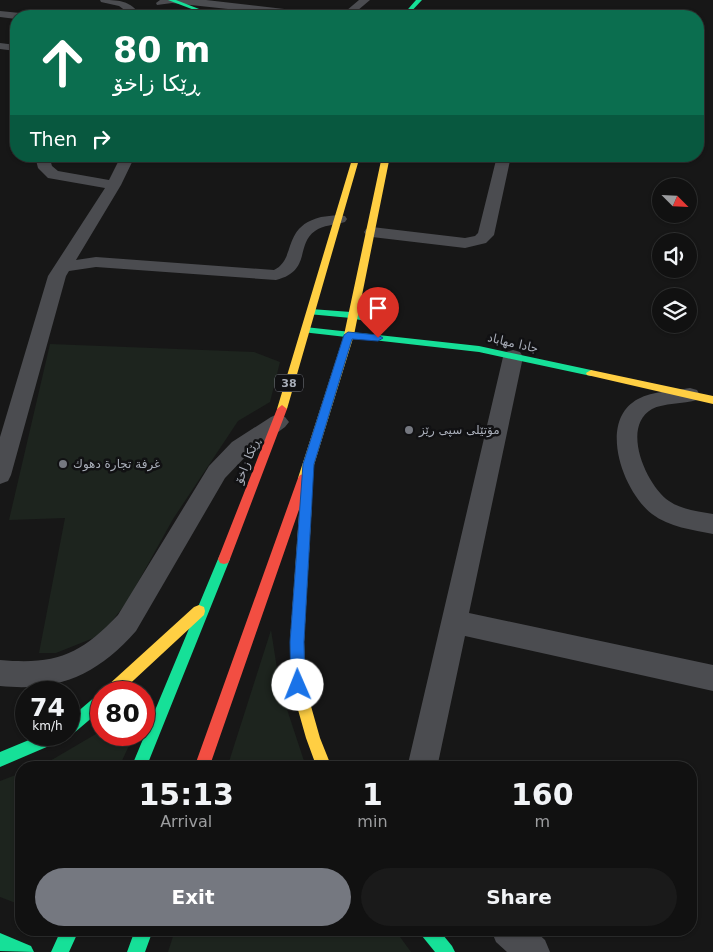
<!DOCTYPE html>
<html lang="en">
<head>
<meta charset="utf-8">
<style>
  :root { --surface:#111; --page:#1a1a1a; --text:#f1f3f6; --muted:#9c9d9f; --line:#303131; --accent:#757880 }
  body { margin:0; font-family:"DejaVu Sans","Noto Sans Arabic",sans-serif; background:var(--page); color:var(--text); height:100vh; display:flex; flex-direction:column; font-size:19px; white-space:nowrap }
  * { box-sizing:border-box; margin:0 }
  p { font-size:16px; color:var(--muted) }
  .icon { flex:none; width:28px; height:28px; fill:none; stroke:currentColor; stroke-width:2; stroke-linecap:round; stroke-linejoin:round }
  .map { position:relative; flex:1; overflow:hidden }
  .panel { position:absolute; left:15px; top:761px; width:682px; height:175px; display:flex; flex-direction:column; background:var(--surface); border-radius:20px; box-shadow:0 1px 4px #0004,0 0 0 1px var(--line) }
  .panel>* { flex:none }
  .hud { position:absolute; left:10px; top:10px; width:694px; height:152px; border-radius:20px; box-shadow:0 1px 4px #0004,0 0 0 1px var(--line); background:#0b6e4f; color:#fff; overflow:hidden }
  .needle { width:32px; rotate:114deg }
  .controls { position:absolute; left:652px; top:178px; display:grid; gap:10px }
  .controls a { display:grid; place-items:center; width:45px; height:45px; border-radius:50%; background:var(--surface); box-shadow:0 1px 4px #0004,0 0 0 1px var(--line); font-size:25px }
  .speed { position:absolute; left:15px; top:681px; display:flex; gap:10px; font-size:25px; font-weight:700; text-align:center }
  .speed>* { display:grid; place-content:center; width:65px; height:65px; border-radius:50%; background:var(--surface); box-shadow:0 1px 4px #0004,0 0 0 1px var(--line); line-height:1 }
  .speed small { font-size:12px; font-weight:400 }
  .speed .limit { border:8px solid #d22; background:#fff; color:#111 }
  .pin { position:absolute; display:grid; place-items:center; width:42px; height:42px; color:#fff; margin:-51px -21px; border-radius:50% 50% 50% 0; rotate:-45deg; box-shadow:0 0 5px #0007 }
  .pin .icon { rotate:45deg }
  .me { position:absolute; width:55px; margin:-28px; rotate:359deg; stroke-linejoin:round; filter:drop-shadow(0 0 4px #0008) }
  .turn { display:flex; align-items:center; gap:18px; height:105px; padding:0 20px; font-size:22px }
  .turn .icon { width:65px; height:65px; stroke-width:2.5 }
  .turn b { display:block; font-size:35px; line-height:42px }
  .then { display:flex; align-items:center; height:48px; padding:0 20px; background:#0003; gap:10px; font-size:19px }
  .eta { display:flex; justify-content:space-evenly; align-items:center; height:85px; text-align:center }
  .eta b { font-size:30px; font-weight:700; line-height:35px }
  .primary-button { display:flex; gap:10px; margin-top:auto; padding:10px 20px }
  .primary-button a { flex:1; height:58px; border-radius:30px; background:var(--accent); color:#fff; font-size:20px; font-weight:700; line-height:58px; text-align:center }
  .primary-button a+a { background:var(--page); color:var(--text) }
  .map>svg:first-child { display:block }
</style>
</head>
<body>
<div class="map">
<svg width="713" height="952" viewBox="0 0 713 952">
  <rect width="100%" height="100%" fill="#171717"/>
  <path fill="#1d241e" d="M 50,344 L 254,352 L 280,362 L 270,402 L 238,421 L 173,519 L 127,602 L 101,635 L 56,653 L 39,653 L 65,518 L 9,520 Z
    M 271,630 L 280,688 L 306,767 L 227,768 Z
    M 101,731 L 101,735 L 134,735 L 119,767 L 38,768 Z
    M 21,773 L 21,905 L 0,897 L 0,781 Z
    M 175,930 L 395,930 L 411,952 L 168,952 Z"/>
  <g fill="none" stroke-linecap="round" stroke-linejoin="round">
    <path fill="#4b4c50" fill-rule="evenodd" d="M 100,0 C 117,0 132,0 140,16 L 130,16 L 126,11 L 119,6 L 101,2 Z
      M 160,0 L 206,0 L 319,13 L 324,16 L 294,16 L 172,3 L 157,5 L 156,3 Z
      M 359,0 L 370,0 L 351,16 L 340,16 Z
      M 0,11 L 20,13 L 25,16 L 16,16 L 16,19 L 0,17 Z
      M 0,43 L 16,45 L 16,51 L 0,49 Z
      M 16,91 L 16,104 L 10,103 L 9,100 L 10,95 Z
      M 35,156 L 49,156 L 52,166 L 58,171 L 109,180 L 121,156 L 135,156 L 121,185 L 76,260 L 96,257 L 274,270 C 297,259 281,227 321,217 C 329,216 337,214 345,216 L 347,219 L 345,222 C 335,225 323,225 315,231 C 295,245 312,271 276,280 L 96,267 L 69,271 L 66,276 L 11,475 L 8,481 L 0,484 L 0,437 L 48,276 L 105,188 L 48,178 L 38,168 Z
      M 497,156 L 511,156 L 494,235 L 486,243 L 465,248 L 372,237 L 366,235 L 364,232 L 366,229 L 372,227 L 465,238 L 475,236 L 478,233 Z
      M 513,350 L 520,352 L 523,357 L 469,613 L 713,665 L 713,691 L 465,636 L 437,768 L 407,768 L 503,357 L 506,352 Z
      M 690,388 L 697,390 L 700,395 L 697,400 C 684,404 663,403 652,409 C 620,427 647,486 669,501 C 682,510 698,511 713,514 L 713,534 C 693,530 669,527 652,514 C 623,492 597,421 638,399 C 653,391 674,391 690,388 Z
      M 278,414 L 285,417 L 289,422 L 285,427 L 248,454 L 225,478 L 136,631 C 97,675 59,692 0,686 L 0,660 C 56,665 80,655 118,615 L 209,466 L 232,442 L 271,417 Z
      M 491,930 L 534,930 L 545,940 L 550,952 L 507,952 L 496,942 Z"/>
    <path fill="#16e098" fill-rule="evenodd" d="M 168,0 L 176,0 L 217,16 L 210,16 Z
      M 416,0 L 422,0 L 407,16 L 402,16 Z
      M 311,309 L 351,312 L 382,319 L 384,321 L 379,324 L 351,318 L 308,314 L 308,310 Z
      M 305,327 L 479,346 L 591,370 L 596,373 L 591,376 L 479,352 L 302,332 L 302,328 Z
      M 224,554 L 228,555 L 230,559 L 146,768 L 131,768 L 218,559 L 220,555 Z
      M 101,694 L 101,710 L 74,733 L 69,735 L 68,735 L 69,719 L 96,696 Z
      M 41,735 L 65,735 L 63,740 L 0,767 L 0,752 Z
      M 61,930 L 79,930 L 69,952 L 51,952 Z
      M 135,930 L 153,930 L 145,952 L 127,952 Z
      M 419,930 L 439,930 L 452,946 L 455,952 L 435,952 L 422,936 Z
      M 0,933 L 31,946 L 34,952 L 0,951 Z"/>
    <path fill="#ffcf43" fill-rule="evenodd" d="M 353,156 L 360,156 L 287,409 L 282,413 L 277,409 Z
      M 382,156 L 390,156 L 354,335 L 310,478 L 308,481 L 300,481 L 298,478 L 344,335 Z
      M 591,370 L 713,396 L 713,404 L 587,375 L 586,373 Z
      M 306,496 L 310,498 L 312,501 L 304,642 L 305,685 L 320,738 L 332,768 L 317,768 L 306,738 L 291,685 L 290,642 L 300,501 L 302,498 Z
      M 199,605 L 204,607 L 205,611 L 204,615 L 121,692 L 104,692 L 106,687 L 194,607 Z"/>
    <path fill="#f24e42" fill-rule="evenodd" d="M 282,405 L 287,409 L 230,559 L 228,563 L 224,564 L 220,563 L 218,559 L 277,409 Z
      M 304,474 L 308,475 L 310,478 L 209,768 L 194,768 L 298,478 L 300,475 Z"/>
  </g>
  <path fill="#1a73e8" stroke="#114b97" d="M 348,332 L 378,335 L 383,338 L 378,341 L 352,339 L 314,464 L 304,642 L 305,685 L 303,690 L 298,692 L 293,690 L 291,685 L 290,642 L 303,464 L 344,335 Z"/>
  <g fill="#757880" stroke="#111113" stroke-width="2">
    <circle cx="409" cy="430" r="5"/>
    <circle cx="63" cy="464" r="5"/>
  </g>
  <g text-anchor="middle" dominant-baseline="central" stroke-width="5" stroke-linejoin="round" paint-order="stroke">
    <rect fill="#111113" stroke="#7b7e86" stroke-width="1" x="275" y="374.5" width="28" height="17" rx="4"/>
    <g font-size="11" font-weight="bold" fill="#a8adb8">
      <text x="289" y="383">38</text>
    </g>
    <g font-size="12" fill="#a8adb8" stroke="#111113">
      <text transform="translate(513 343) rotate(13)">جادا مهاباد</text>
      <text transform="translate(247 461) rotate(-68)">ڕێکا زاخۆ</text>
    </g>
    <g font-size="12" fill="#a8adb8" stroke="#111113" text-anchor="start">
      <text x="419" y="430">مۆتێلی سپی رێز</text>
      <text x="73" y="464">غرفة تجارة دهوك</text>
    </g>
  </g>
</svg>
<div class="controls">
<a><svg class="needle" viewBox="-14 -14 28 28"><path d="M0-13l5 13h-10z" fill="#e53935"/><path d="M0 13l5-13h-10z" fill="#9c9d9f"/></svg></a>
<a><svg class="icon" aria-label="sound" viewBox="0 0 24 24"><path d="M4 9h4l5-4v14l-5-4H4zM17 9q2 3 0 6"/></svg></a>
<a><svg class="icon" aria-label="layers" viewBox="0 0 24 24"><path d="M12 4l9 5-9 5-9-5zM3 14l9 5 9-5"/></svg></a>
</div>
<div class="speed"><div>74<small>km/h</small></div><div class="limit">80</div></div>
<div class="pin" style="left:378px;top:338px;background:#d93025"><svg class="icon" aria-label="arrive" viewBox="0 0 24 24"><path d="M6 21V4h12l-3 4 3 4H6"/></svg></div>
<svg class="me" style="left:298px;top:685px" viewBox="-20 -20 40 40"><circle r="19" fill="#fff"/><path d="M0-13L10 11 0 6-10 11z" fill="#1a73e8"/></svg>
<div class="hud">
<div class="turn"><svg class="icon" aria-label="ahead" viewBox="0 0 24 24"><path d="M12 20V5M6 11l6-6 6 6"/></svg><div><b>80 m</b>ڕێکا زاخۆ</div></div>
<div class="then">Then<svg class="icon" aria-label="right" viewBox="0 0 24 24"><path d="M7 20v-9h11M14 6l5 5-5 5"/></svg></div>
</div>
<section class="panel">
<div class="eta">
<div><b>15:13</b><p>Arrival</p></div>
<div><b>1</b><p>min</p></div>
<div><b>160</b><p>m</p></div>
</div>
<div class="primary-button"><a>Exit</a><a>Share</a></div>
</section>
</div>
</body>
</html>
